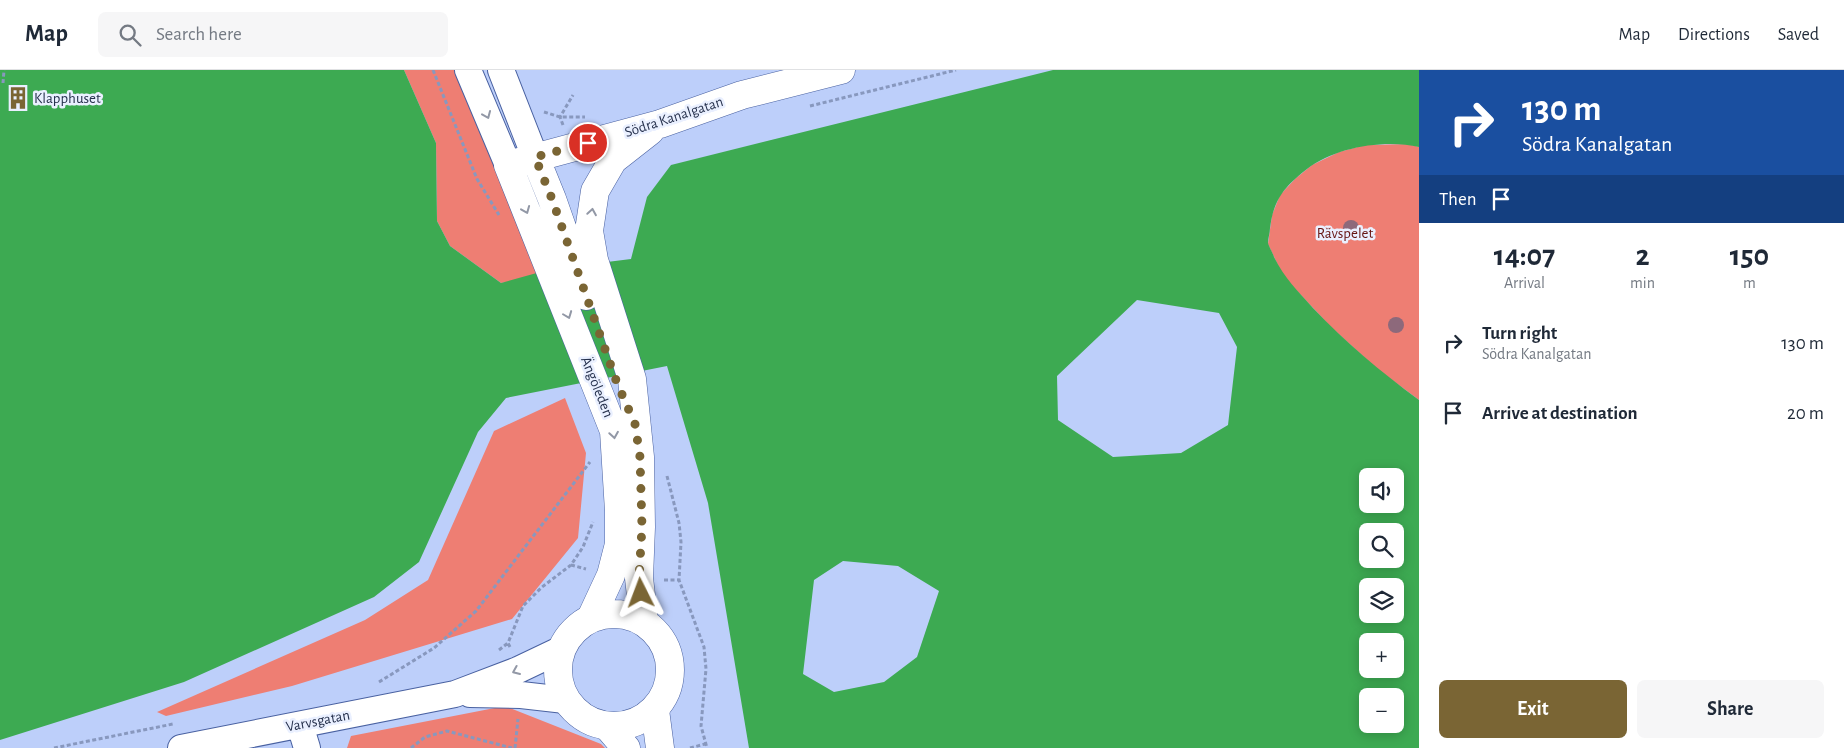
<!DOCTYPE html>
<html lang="en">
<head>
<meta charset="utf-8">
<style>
  :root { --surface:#fff; --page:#f6f6f7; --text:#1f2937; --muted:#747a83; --line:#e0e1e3; --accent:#7a6534 }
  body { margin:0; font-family:"Alegreya Sans",sans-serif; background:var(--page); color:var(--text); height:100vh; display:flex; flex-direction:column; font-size:19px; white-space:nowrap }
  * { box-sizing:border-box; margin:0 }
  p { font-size:16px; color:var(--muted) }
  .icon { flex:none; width:28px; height:28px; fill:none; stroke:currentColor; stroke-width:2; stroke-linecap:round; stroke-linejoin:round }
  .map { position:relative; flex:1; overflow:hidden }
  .sheet { display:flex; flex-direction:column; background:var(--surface); width:425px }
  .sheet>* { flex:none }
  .top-card { background:#1a4fa0; color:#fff; overflow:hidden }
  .tools { position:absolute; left:1359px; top:398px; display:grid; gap:10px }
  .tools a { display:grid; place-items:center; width:45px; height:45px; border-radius:8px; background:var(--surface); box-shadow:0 2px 12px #0003; font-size:25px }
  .pin { position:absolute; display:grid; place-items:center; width:42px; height:42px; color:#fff; margin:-21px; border:2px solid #fff; border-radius:50%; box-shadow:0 1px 5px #0007 }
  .me { position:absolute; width:55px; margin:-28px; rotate:357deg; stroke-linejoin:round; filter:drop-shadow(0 0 4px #0008) }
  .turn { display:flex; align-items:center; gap:18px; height:105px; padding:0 20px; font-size:22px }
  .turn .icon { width:65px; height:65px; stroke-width:2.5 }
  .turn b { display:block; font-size:35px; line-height:42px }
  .then { display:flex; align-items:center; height:48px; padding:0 20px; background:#0003; gap:10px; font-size:19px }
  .eta { display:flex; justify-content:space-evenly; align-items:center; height:85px; text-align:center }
  .eta b { font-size:30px; font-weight:600; line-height:35px }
  .action { display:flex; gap:10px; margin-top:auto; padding:10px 20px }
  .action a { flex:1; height:58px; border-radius:8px; background:var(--accent); color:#fff; font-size:20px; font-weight:600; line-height:58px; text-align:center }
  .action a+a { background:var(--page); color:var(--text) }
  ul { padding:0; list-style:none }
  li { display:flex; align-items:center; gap:15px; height:70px; padding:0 20px }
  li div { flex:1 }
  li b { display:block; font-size:19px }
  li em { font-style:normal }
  header { display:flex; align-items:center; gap:30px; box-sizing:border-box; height:70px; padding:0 25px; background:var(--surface); border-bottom:1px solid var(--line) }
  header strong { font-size:24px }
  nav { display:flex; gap:28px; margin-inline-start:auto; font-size:18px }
  .search { width:350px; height:45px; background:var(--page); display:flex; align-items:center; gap:12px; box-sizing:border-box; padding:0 18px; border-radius:8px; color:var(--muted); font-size:19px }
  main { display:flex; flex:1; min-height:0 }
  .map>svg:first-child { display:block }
</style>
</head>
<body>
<header>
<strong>Map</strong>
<div class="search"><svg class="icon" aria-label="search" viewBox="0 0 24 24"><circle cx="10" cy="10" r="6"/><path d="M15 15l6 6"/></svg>Search here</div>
<nav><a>Map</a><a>Directions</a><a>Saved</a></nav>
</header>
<main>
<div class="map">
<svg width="1419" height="678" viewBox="0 0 1419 678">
  <rect width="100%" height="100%" fill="#bdcffa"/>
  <path fill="#ee7e73" d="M 404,0 L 468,0 L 554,205 L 501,213 L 450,176 L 437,151 L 436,73 Z
    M 1408,74 L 1419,77 L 1419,330 L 1376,298 L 1331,257 L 1283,206 L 1268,174 L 1272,145 L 1280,125 L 1295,109 L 1312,95 L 1339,82 L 1365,75 Z
    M 565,328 L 586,383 L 578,468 L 512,549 L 292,616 L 166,646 L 157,642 L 365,550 L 428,510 L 494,361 Z
    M 505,636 L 601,674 L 605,678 L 347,678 L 351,666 Z"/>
  <path fill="#3daa52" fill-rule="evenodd" d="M 0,0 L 404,0 L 436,73 L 437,151 L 450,176 L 501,213 L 551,199 L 631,189 L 647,127 L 671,95 L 1053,0 L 1419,0 L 1419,77 C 1385,69 1335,77 1307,99 C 1284,117 1274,129 1270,158 C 1270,163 1268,168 1268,173 C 1269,177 1273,183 1274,187 C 1285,209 1297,220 1313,238 C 1346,273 1380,301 1419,330 L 1419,678 L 749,678 L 708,433 L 667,296 L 506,328 L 478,362 L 419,492 L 374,527 L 184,612 L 0,670 ZM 1137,230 L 1219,243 L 1237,277 L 1228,355 L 1181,383 L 1113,387 L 1058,350 L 1057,306 ZM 1368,406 L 1395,406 L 1395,434 L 1368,434 ZM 1368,461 L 1395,461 L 1395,489 L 1368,489 ZM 843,491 L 898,496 L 939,521 L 917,587 L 884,612 L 834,622 L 803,604 L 814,510 ZM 1368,516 L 1395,516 L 1395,544 L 1368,544 ZM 1368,571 L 1395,571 L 1395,599 L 1368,599 ZM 1368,626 L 1395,626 L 1395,654 L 1368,654 Z"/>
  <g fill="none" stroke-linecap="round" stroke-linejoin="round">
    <defs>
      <path id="minor" d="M 468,0 L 508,95
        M 501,0 L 535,87
        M 470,624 L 521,625 L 565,630
        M 300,655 L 307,678
        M 181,678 L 455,624 L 518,600 L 560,580"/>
      <path id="tertiary" d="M 535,87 L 552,129 L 586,226
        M558 600a56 56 0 1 1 112 0a56 56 0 1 1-112 0Z
        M 591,548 L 611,505 L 619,474 L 619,441 L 614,361 L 508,95 L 660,54 L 742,25 L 841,0
        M 644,552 L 639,508 L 641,457 L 640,387 L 632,309 L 594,190 L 589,161 L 595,121 L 613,90 L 650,61"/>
      <path id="secondary" d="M 655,640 L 660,678
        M 608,657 L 626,678"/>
    </defs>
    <use href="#minor" stroke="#4961a1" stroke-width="28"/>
    <use href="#tertiary" stroke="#4961a1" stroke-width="29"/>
    <use href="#secondary" stroke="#4961a1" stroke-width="29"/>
    <path stroke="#8898be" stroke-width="3" stroke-dasharray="4 2.5" stroke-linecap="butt" d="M 433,0 L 477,109 L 499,145
      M 3,13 L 4,0
      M 810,36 L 956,0
      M 544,42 L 560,47 L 585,47
      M 563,55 L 560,47 L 573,25
      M 667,406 L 679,453 L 681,472 L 679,510 L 704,577 L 706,599 L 701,656 L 707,678
      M 571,495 L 586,499
      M 664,510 L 679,510
      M 510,577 L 508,573 L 523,536 L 542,517 L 571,495 L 583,477 L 593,452
      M 499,580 L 508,573
      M 379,612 L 434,578 L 476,541 L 590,392
      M 54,678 L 173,654
      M 411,678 L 425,667 L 447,661 L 512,678
      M 515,678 L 518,649
      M 690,678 L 705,674"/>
    <use href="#minor" stroke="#fff" stroke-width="26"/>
    <use href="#tertiary" stroke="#fff" stroke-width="28"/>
    <use href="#secondary" stroke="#fff" stroke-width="28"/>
  </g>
  <g fill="#8d697b">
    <circle cx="1351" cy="158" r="8"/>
    <circle cx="1396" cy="255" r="8"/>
  </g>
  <defs><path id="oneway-chevron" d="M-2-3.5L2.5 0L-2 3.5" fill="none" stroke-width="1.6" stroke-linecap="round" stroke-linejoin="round" transform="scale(1.25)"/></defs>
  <g stroke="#9298a6">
    <use href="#oneway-chevron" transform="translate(487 45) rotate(67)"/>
    <use href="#oneway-chevron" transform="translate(526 140) rotate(68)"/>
    <use href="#oneway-chevron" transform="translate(592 142) rotate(-81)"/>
    <use href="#oneway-chevron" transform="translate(568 245) rotate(69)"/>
    <use href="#oneway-chevron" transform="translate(614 365) rotate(81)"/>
    <use href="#oneway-chevron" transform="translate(516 601) rotate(157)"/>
  </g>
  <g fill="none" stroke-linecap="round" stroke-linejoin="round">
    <path stroke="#7a6534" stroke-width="9" stroke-dasharray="0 16.2" d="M 588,73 L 535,87 L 552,129 L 617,313 L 635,354 L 640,387 L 642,457 L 639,508 L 641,523"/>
  </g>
  <defs>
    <symbol id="building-bare" viewBox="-9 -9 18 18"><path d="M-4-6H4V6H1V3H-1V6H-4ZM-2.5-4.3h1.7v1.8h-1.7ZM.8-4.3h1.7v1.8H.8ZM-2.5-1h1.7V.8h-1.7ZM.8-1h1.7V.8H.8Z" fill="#7a6534" stroke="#eaf0ff" stroke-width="2.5" paint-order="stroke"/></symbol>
  </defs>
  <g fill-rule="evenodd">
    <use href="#building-bare" x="2" y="12" width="32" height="32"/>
  </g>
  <g text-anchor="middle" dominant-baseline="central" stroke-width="5" stroke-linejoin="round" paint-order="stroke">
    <g font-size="15" fill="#26314d" stroke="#eaf0ff" text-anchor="start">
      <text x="34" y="28">Klapphuset</text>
    </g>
    <g font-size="15" fill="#26314d" stroke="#eaf0ff">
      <text transform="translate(674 47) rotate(-18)">Södra Kanalgatan</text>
      <text transform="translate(597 317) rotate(68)">Ängöleden</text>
      <text transform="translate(318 651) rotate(-11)">Varvsgatan</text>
    </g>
    <g font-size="15" fill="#661513" stroke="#eaf0ff">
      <text x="1345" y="163">Rävspelet</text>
    </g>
  </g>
</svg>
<div class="tools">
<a><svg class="icon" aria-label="sound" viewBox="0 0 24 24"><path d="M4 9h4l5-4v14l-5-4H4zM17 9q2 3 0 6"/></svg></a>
<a><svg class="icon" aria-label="search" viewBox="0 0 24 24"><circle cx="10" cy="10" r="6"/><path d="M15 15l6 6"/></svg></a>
<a><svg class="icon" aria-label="layers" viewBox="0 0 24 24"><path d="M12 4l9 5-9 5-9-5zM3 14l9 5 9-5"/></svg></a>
<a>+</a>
<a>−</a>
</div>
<div class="pin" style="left:588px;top:73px;background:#d93025"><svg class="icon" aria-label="arrive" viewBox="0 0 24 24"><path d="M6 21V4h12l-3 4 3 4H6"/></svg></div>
<svg class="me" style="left:641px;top:523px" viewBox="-20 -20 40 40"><path d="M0-17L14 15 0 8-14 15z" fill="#7a6534" stroke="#fff" stroke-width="4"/></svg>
</div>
<section class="sheet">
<div class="top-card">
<div class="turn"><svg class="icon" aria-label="right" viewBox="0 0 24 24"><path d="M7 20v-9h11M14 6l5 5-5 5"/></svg><div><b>130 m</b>Södra Kanalgatan</div></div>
<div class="then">Then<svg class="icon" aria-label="arrive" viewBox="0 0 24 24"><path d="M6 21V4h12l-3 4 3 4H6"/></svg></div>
</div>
<div class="eta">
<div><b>14:07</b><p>Arrival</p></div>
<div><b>2</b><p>min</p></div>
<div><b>150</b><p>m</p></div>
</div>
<ul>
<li><svg class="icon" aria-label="right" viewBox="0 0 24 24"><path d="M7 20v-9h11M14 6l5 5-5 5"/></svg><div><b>Turn right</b><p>Södra Kanalgatan</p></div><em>130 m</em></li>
<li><svg class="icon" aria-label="arrive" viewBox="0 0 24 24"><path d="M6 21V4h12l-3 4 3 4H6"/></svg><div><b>Arrive at destination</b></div><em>20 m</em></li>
</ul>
<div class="action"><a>Exit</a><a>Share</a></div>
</section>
</main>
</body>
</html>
